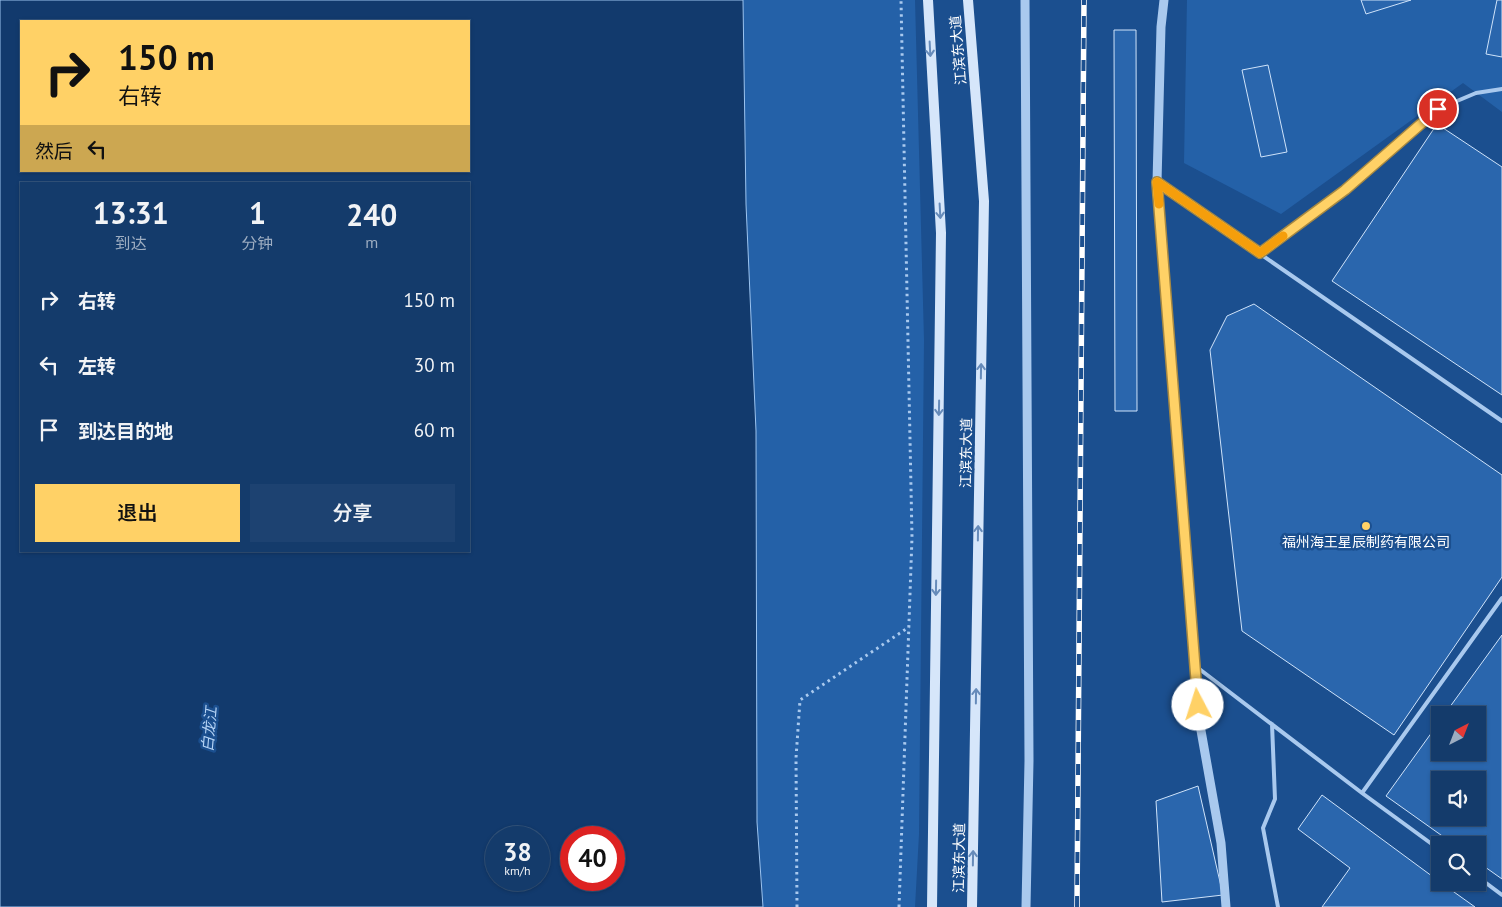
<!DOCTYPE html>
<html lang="zh">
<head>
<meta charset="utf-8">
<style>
  :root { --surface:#143b6b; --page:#1d4271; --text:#f1f3f6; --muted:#9dadc1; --line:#33557e; --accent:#ffd166 }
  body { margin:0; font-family:"PT Sans","Noto Sans SC",sans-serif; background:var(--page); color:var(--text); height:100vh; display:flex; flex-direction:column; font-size:19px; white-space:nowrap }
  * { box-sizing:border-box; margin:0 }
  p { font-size:16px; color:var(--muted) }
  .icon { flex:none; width:28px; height:28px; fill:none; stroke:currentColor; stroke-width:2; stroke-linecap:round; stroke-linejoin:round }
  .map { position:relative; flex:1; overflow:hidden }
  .sheet { position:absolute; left:20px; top:182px; width:450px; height:370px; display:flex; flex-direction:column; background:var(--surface); border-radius:0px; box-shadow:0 1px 4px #0004,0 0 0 1px var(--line) }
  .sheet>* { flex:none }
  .top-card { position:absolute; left:20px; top:20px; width:450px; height:152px; border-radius:0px; box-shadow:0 1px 4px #0004,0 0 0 1px var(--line); background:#ffd166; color:#111; overflow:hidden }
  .needle { width:32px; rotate:42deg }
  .buttons { position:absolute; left:1431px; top:706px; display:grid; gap:10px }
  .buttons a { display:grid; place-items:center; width:55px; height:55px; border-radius:0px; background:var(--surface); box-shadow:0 1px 4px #0004,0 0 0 1px var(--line); font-size:25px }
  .speed { position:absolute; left:485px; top:826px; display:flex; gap:10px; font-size:25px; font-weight:700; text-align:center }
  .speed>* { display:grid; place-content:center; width:65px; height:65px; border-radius:50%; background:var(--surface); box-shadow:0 1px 4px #0004,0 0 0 1px var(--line); line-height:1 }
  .speed small { font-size:12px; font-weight:400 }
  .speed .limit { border:8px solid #d22; background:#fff; color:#111 }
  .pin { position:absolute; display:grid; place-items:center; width:42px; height:42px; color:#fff; margin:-21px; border:2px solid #fff; border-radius:50%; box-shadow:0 1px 5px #0007 }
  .me { position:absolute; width:55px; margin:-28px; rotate:355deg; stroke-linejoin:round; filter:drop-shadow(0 0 4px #0008) }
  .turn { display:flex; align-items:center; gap:18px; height:105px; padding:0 15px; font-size:22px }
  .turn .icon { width:65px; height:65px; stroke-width:2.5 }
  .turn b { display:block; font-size:35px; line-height:42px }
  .then { display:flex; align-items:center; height:48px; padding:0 15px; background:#0003; gap:10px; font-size:19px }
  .eta { display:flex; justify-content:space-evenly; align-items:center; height:85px; text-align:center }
  .eta b { font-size:30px; font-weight:600; line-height:35px }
  .action { display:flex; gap:10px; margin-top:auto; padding:10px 15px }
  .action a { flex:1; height:58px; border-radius:0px; background:var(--accent); color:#111; font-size:20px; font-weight:600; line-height:58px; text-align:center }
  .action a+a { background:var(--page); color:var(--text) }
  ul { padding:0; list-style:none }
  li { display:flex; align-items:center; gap:15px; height:65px; padding:0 15px }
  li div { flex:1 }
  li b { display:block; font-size:19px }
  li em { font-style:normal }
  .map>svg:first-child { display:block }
</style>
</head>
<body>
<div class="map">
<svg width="1502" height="907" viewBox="0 0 1502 907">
  <rect width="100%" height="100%" fill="#1b4f8f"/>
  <path fill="#2461a8" d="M 743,0 L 915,0 L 924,340 L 919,834 L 915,907 L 763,907 L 757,822 L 756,431 L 746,204 Z
    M 1187,0 L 1502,0 L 1502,112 L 1463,83 L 1281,214 L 1184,163 Z"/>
  <path fill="#123a6d" stroke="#9cc4f0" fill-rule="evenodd" d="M 0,0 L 743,0 L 746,204 L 756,431 L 757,822 L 763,907 L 0,907 ZM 21,21 L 469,21 L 469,171 L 21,171 ZM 21,184 L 469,184 L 469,551 L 21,551 ZM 496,838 L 539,838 L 539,880 L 496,880 ZM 571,838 L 614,838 L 614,880 L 571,880 Z"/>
  <path fill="#2a66ad" stroke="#cfe3fa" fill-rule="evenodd" d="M 1361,0 L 1411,0 L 1366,14 Z
    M 1497,0 L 1502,0 L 1502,57 L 1486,54 Z
    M 1114,30 L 1136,30 L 1137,411 L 1115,411 Z
    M 1268,65 L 1287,152 L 1261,157 L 1242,70 Z
    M 1437,124 L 1502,167 L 1502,395 L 1332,281 Z
    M 1254,304 L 1502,475 L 1502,577 L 1394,735 L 1242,631 L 1210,350 L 1227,316 Z
    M 1502,635 L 1502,879 L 1478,862 L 1478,845 L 1455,845 L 1386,796 L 1440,721 L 1440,752 L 1478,752 L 1478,715 L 1444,715 ZM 1440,780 L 1478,780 L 1478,818 L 1440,818 Z
    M 1198,786 L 1223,895 L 1162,902 L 1156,801 Z
    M 1322,795 L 1440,882 L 1475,907 L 1322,907 L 1350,868 L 1298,829 Z"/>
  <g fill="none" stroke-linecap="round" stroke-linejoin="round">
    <path stroke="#a9c9ee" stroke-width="3" stroke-dasharray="2.5 4" stroke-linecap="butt" d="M 797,907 L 796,758 L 800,700 L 909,627
      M 899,907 L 912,537 L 901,0"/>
    <path stroke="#a9c9ee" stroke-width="4" d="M 1159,184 L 1502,421
      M 1260,253 L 1345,190 L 1438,109 L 1476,93 L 1502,89
      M 1198,668 L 1362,793 L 1440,850
      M 1272,724 L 1275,799 L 1263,828 L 1278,907
      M 1362,793 L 1502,598
      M 1478,877 L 1502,895"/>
    <path stroke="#a9c9ee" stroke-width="9" d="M 1025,0 L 1029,761 L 1026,907
      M 1164,0 L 1161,27 L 1157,182 L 1200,725 L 1221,843 L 1226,907"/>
    <path stroke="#d6e6fa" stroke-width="10" d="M 928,0 L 941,233 L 932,907
      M 968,0 L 984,201 L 972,907"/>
    <defs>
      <path id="rail" d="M 1077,907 L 1084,0"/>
    </defs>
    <use href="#rail" stroke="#fff" stroke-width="5.5"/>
    <use href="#rail" stroke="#1b4f8f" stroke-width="4" stroke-dasharray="11" stroke-linecap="butt"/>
  </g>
  <defs><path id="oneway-shaft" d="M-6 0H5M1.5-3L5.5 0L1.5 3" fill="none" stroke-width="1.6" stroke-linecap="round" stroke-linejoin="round" transform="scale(1.25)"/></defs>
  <g stroke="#668bba">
    <use href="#oneway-shaft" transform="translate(930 49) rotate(87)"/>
    <use href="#oneway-shaft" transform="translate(940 211) rotate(87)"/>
    <use href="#oneway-shaft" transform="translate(981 371) rotate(-89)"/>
    <use href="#oneway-shaft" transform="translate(939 408) rotate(91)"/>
    <use href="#oneway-shaft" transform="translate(978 533) rotate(-89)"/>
    <use href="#oneway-shaft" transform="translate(936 588) rotate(91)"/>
    <use href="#oneway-shaft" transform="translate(976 696) rotate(-89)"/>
    <use href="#oneway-shaft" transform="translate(973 858) rotate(-89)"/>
  </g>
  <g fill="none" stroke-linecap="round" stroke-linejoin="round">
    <defs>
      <path id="route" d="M 1198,705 L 1157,182 L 1260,253 L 1345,190 L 1438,109"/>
    </defs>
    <use href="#route" stroke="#a68842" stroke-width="12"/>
    <use href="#route" stroke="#ffd166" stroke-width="9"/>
    <path stroke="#f59e0b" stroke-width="9" d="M 1159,204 L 1157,182 L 1260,253 L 1283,236"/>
  </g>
  <circle fill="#ffd166" stroke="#1b4f8f" stroke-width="2" cx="1366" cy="526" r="5"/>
  <g text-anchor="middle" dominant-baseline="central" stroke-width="5" stroke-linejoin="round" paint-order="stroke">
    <g font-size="14" fill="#fff" stroke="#1b4f8f">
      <text transform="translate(958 50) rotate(-95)">江滨东大道</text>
      <text transform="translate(966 453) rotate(-89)">江滨东大道</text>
      <text transform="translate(959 858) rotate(-89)">江滨东大道</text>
    </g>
    <g font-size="14" fill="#fff" stroke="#1b4f8f">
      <text x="1366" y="542">福州海王星辰制药有限公司</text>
    </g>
    <g font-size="15" font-style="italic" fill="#b5d3f5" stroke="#1b4f8f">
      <text transform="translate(209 729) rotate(-85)">白龙江</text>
    </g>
  </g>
</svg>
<div class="buttons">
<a><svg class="needle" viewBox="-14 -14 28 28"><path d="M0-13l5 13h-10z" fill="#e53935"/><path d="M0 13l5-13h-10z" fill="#9dadc1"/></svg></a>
<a><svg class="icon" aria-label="sound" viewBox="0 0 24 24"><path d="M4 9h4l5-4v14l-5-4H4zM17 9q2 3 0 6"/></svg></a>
<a><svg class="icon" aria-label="search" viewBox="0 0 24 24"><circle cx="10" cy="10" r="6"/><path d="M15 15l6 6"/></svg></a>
</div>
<div class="speed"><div>38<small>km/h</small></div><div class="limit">40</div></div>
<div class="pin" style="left:1438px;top:109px;background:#d93025"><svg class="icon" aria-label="arrive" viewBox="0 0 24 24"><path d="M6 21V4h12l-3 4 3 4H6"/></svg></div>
<svg class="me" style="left:1198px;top:705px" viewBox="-20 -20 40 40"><circle r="19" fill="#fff"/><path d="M0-13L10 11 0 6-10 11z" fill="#ffd166"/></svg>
<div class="top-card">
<div class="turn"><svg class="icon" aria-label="right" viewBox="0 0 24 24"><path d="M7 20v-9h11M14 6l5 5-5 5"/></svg><div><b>150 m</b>右转</div></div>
<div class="then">然后<svg class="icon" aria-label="left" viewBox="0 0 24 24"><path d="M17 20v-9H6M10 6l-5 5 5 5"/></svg></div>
</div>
<section class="sheet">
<div class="eta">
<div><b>13:31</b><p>到达</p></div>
<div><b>1</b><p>分钟</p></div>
<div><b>240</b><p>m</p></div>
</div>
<ul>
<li><svg class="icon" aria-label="right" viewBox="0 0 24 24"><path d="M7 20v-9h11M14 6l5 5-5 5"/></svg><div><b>右转</b></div><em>150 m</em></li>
<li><svg class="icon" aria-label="left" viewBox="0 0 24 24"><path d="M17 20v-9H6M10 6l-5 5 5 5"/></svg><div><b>左转</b></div><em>30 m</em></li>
<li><svg class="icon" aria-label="arrive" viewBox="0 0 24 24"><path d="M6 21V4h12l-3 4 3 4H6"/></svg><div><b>到达目的地</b></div><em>60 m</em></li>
</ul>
<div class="action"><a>退出</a><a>分享</a></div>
</section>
</div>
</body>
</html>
